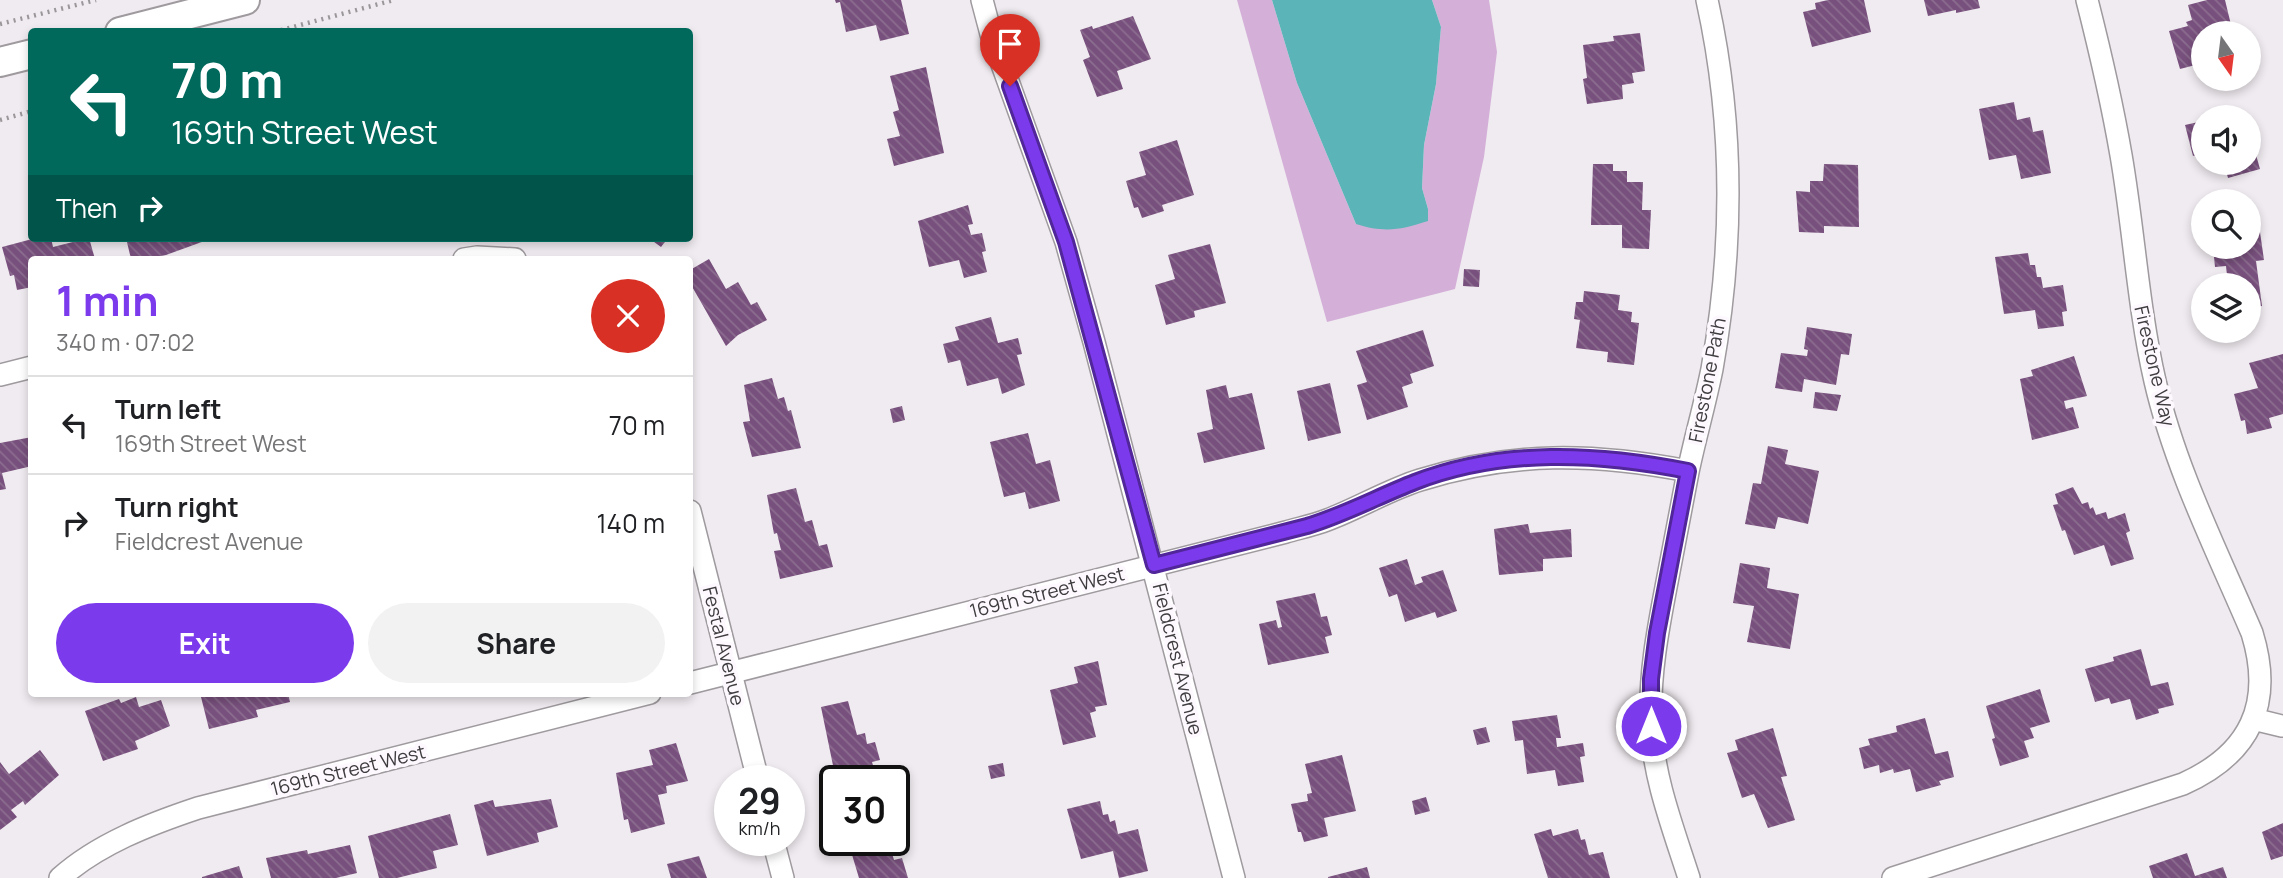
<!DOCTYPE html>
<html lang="en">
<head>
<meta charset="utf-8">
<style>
  :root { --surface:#fff; --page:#f2f2f2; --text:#202124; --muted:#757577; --line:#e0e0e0; --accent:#7c3aed }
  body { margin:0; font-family:Manrope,sans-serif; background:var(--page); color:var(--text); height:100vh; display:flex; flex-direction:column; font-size:26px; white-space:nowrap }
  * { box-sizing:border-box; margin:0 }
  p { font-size:23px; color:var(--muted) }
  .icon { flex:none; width:38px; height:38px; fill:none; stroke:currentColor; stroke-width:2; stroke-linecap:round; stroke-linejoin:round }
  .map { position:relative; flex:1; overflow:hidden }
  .sheet { position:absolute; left:28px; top:256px; width:665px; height:441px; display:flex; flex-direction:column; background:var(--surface); border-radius:7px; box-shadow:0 4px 10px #0003 }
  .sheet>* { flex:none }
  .top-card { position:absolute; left:28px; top:28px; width:665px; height:214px; border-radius:7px; box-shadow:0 4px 10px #0003; background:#00695c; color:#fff; overflow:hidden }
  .needle { width:46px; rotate:166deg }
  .controls { position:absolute; left:2191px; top:21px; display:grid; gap:14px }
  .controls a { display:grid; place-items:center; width:70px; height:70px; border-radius:50%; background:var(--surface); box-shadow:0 4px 10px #0003; font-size:35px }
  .speed { position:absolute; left:714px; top:765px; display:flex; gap:14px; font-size:35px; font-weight:700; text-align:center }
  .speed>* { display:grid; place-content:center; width:91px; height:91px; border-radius:50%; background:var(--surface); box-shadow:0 4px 10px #0003; line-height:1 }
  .speed small { font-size:18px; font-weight:400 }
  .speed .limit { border:4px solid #111; border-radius:10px; background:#fff; color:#111 }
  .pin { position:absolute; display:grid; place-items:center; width:60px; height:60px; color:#fff; margin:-72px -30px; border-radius:50% 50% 50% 0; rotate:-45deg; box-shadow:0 0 7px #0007 }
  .pin .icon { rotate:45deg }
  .me { position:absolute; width:77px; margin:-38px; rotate:0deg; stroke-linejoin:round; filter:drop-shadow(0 0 5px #0008) }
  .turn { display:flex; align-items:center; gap:24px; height:147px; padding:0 28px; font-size:32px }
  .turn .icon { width:91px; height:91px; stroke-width:2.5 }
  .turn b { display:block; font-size:49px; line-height:60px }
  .then { display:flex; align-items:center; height:66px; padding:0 28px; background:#0003; gap:14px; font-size:26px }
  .round { display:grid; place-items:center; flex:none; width:74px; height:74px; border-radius:37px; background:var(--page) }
  .headline { display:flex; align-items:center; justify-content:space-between; height:119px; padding:0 28px }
  h1 { font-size:42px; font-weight:700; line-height:52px; color:var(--accent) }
  .cta { display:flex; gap:14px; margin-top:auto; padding:14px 28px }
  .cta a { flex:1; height:80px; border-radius:42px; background:var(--accent); color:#fff; font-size:28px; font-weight:700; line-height:80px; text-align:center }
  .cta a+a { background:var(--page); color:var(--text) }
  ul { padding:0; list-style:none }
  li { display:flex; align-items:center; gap:21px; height:98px; padding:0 28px; border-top:2px solid var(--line) }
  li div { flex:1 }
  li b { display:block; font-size:26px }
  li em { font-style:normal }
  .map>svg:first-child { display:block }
</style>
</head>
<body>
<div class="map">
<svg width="2283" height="878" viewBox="0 0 2283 878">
  <defs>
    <pattern id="building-back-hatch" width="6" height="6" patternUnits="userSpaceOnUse" patternTransform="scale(1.75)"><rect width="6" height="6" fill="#78507d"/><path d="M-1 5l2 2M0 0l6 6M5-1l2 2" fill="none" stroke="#8b6d8f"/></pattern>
  </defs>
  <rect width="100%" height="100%" fill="#f0ebf0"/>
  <path fill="#d4b0d9" d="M 1237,0 L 1272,0 L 1297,83 L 1356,224 L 1428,209 L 1422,188 L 1424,145 L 1436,84 L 1441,27 L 1432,0 L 1489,0 L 1497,52 L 1484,157 L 1455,289 L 1327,322 Z"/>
  <path fill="#5bb4b7" d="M 1272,0 L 1432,0 L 1441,27 L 1436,84 L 1424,145 L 1422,188 L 1428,209 L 1428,221 C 1400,230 1385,233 1356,224 L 1297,83 Z"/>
  <path fill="url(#building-back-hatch)" d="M 835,0 L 901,0 L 909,34 L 880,41 L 876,25 L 846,32 L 840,2 L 836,3 Z
    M 1828,0 L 1864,0 L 1871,32 L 1812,47 L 1803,12 L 1816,9 L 1815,3 Z
    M 1924,0 L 1978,0 L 1980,8 L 1956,13 L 1956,10 L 1928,16 Z
    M 2207,0 L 2225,0 L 2233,33 L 2203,33 L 2203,63 L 2180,69 L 2169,31 L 2188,26 L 2186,22 L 2192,20 L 2188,5 Z
    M 1133,16 L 1151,59 L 1117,71 L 1123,89 L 1097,97 L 1083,60 L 1090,57 L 1080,30 L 1092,26 L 1093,29 Z
    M 1640,33 L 1645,71 L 1632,73 L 1634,83 L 1622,85 L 1623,99 L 1587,104 L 1583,79 L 1587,78 L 1583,45 L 1614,41 L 1613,36 Z
    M 926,67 L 944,153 L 894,166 L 887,139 L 900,136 L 893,112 L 899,110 L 890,76 Z
    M 2014,102 L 2017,120 L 2030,117 L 2033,132 L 2043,130 L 2051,173 L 2021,179 L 2016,155 L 1989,160 L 1979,109 Z
    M 2203,121 L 2203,153 L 2193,156 L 2185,125 Z
    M 2249,130 L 2260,169 L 2228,178 L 2224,163 L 2249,163 Z
    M 1177,140 L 1194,195 L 1162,205 L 1164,211 L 1142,218 L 1138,207 L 1134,208 L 1126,181 L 1146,175 L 1139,152 Z
    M 1593,164 L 1613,164 L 1613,171 L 1627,171 L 1627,182 L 1643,182 L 1642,210 L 1651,210 L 1649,249 L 1622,248 L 1622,225 L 1591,225 Z
    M 1824,164 L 1858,165 L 1859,227 L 1824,226 L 1824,233 L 1799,232 L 1796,191 L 1810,192 L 1810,181 L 1823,181 Z
    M 968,205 L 973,224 L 968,225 L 971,235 L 982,233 L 986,251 L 982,252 L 987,272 L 964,278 L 959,260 L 929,267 L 918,221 Z
    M 2260,232 L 2264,260 L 2256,261 L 2262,306 L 2249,308 L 2249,285 L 2228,285 L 2226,266 L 2215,267 L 2213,247 L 2249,247 L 2249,234 Z
    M 36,238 L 51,238 L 53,247 L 89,238 L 95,259 L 32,259 L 32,287 L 17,290 L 14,275 L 10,276 L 2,247 Z
    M 126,238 L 209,238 L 210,239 L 166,255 L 146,259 L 131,259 Z
    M 643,238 L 668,238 L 661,247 L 650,239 L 648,242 Z
    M 1210,244 L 1226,303 L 1194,311 L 1195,317 L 1166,325 L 1155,285 L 1175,279 L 1168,255 Z
    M 2028,253 L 2030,265 L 2035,265 L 2037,277 L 2041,277 L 2043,288 L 2063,285 L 2067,311 L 2062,312 L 2064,326 L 2038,329 L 2035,310 L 2004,314 L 1995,257 Z
    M 709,259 L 726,289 L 738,282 L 751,305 L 757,302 L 767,320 L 738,335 L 726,346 L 690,283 L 690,270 Z
    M 1464,269 L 1480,270 L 1479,287 L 1463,286 Z
    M 1584,291 L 1620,295 L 1618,310 L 1632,312 L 1631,322 L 1639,323 L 1634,365 L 1607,362 L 1608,352 L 1576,348 L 1580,320 L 1574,319 L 1576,302 L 1583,302 Z
    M 991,317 L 998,343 L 1018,338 L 1022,354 L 1017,355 L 1025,385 L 1002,394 L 998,378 L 967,386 L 960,360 L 948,363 L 943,344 L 959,340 L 955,327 Z
    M 1807,327 L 1852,334 L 1849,355 L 1841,354 L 1836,385 L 1804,379 L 1802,392 L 1775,388 L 1781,353 L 1807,356 L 1808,350 L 1804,349 Z
    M 1423,330 L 1434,366 L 1410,374 L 1413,383 L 1402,387 L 1408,407 L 1367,420 L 1357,385 L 1367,382 L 1356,351 Z
    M 2283,354 L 2283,414 L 2269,418 L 2272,428 L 2247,434 L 2245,420 L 2241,421 L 2234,394 L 2258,388 L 2249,363 Z
    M 2074,356 L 2087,396 L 2064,401 L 2066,409 L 2073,407 L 2079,428 L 2032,440 L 2020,379 L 2033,376 L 2031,370 Z
    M 772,378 L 778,399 L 784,397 L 788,411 L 791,410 L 801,448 L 752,457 L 743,422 L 750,421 L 744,385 Z
    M 1330,383 L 1341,433 L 1308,441 L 1297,391 Z
    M 1226,385 L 1229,398 L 1252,393 L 1265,449 L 1204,463 L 1197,433 L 1213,429 L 1206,390 Z
    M 1815,392 L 1841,395 L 1837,411 L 1813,408 Z
    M 902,406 L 905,420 L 893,423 L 890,409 Z
    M 1028,433 L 1036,464 L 1050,460 L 1060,501 L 1029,509 L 1025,492 L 1004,497 L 990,442 Z
    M 32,437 L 32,466 L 2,473 L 6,489 L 0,490 L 0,443 Z
    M 1768,446 L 1788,450 L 1785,464 L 1819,471 L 1808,524 L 1778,517 L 1775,529 L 1745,524 L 1753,483 L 1761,484 Z
    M 2073,487 L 2082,504 L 2088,502 L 2090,509 L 2093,507 L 2096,515 L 2106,512 L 2108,519 L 2125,513 L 2130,531 L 2126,533 L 2134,559 L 2111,566 L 2104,545 L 2074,555 L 2065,530 L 2062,531 L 2053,505 L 2058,504 L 2055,494 Z
    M 796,488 L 805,522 L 812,520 L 819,546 L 827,544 L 833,567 L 780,579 L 774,551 L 781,550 L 777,533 L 774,534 L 767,495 Z
    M 1528,524 L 1530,533 L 1571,529 L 1572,557 L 1543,559 L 1543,571 L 1499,575 L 1494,529 Z
    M 1407,559 L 1415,585 L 1423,582 L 1421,577 L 1443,570 L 1457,611 L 1437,618 L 1435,612 L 1405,622 L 1397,594 L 1389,597 L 1379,568 Z
    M 1740,563 L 1770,568 L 1767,588 L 1799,594 L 1790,649 L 1747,642 L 1754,606 L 1733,603 Z
    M 1315,593 L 1321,617 L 1327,616 L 1332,635 L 1325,637 L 1329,653 L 1268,665 L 1259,624 L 1276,620 L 1278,628 L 1282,627 L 1276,601 Z
    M 2141,649 L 2151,686 L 2168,682 L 2174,705 L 2158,709 L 2159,713 L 2136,720 L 2130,699 L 2111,704 L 2109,698 L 2095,702 L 2085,669 L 2114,661 L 2113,657 Z
    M 1098,661 L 1107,705 L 1095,707 L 1096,711 L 1090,713 L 1096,737 L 1063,745 L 1050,690 L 1078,683 L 1074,667 Z
    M 2040,689 L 2050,722 L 2030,728 L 2034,738 L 2024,741 L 2029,757 L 2000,766 L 1992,739 L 1995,738 L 1986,706 Z
    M 200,693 L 288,693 L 290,702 L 256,710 L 258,717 L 209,729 Z
    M 136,697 L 139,707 L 161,700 L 170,726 L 135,741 L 138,749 L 103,761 L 85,711 L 119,699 L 121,703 Z
    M 848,701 L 857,735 L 865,733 L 867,744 L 875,742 L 880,760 L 872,762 L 877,779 L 836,780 L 821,707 Z
    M 1557,715 L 1561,738 L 1556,738 L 1557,747 L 1583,743 L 1585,756 L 1580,757 L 1584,782 L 1558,786 L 1555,770 L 1527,774 L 1523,740 L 1515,741 L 1512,721 Z
    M 1925,718 L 1935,754 L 1948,751 L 1954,777 L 1939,781 L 1941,785 L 1916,792 L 1910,769 L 1894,773 L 1893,769 L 1880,773 L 1879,765 L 1864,769 L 1859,748 L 1870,745 L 1868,739 L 1897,732 L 1896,726 Z
    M 1486,727 L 1490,742 L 1477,745 L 1473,730 Z
    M 1773,728 L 1787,776 L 1781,777 L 1795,820 L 1768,828 L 1754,794 L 1742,798 L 1727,753 L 1738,750 L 1735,740 Z
    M 676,743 L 688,781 L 666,786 L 667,793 L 658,795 L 665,824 L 631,833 L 628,819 L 624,820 L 616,773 L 653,765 L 649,750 Z
    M 40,750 L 59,775 L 25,805 L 23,801 L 11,810 L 17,817 L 0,830 L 0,762 L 9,774 Z
    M 1342,755 L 1356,811 L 1324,818 L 1328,836 L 1304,842 L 1301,832 L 1298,832 L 1291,804 L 1308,801 L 1307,794 L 1312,793 L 1305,764 Z
    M 1003,763 L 1005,776 L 991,779 L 988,766 Z
    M 1426,797 L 1430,811 L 1415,815 L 1412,801 Z
    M 551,799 L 558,827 L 537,833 L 539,842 L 487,856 L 474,805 L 493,800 L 495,807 Z
    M 1100,801 L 1103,815 L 1108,814 L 1110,822 L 1115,820 L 1118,834 L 1138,829 L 1148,871 L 1119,878 L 1113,851 L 1081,859 L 1067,809 Z
    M 450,814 L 458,845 L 433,851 L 437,868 L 397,878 L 379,878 L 368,836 Z
    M 2283,823 L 2283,856 L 2271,860 L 2262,832 Z
    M 1551,829 L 1553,836 L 1578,829 L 1581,840 L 1585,839 L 1589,855 L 1603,852 L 1610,878 L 1548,878 L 1534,834 Z
    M 852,840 L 888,840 L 894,860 L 902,858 L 908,878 L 859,878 L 850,848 L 853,847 Z
    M 350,845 L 357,873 L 336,878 L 271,878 L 266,858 L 307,850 L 308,854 Z
    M 2187,853 L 2195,876 L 2223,867 L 2227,878 L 2153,878 L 2149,866 Z
    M 699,856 L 707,878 L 671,878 L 667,864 Z
    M 239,866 L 243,878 L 202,878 L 202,877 Z
    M 1367,867 L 1370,878 L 1328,878 L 1328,877 Z"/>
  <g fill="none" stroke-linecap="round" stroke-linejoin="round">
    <defs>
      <path id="minor" d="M 982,0 L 991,34 L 1066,242 L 1094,342 L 1234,878
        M 464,259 L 477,257 L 515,259
        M 0,375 L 32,367
        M 690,511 L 758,780
        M 690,683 L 1286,532 C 1300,528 1314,525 1327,520 C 1359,508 1388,490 1420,480 C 1513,451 1594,453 1688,471
        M 2253,719 L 2282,726
        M 773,840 L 783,878
        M 60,878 C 98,844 150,824 198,808 L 650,693
        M 1689,878 C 1673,828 1653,777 1651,724 C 1649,675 1658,629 1667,582 C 1674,545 1681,509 1688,472 C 1695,438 1705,404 1712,369 C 1734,246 1734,122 1707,0
        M 1893,878 L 2183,784 C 2250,754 2274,704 2252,633 C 2217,551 2175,468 2155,381 C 2138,307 2134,230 2121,155 C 2112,103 2100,51 2087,0"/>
      <path id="tertiary" d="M 120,32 L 245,0
        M 0,62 L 32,54"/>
    </defs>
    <use href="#minor" stroke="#9e9a9e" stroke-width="24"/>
    <use href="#tertiary" stroke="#9e9a9e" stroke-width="32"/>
    <path stroke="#9a979a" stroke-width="4.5" stroke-dasharray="2 5" stroke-linecap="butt" d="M 0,24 L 96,0
      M 274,32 L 394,0
      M 0,120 L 32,111"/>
    <use href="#minor" stroke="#fff" stroke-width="21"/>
    <use href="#tertiary" stroke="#fff" stroke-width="28"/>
  </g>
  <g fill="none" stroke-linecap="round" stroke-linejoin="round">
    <defs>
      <path id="route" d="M 1010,86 L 1066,242 L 1154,565 L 1307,526 C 1344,515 1379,496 1415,482 C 1503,448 1598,453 1688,471 L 1657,633 L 1651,679 L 1651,726"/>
    </defs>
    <use href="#route" stroke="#51269a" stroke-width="18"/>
    <use href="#route" stroke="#7c3aed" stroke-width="12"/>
  </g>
  <g text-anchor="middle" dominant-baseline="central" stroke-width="7" stroke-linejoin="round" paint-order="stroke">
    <g font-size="19" fill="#3e3c3e" stroke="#fdf8fe">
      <text transform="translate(2155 366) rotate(77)">Firestone Way</text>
      <text transform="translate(1707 380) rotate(-79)">Firestone Path</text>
      <text transform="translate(1047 592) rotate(-14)">169th Street West</text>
      <text transform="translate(724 646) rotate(76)">Festal Avenue</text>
      <text transform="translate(1178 659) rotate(76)">Fieldcrest Avenue</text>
      <text transform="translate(348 770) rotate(-14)">169th Street West</text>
    </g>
  </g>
</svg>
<div class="controls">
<a><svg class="needle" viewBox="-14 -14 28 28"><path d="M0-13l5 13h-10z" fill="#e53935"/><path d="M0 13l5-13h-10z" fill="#757577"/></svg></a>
<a><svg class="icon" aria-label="sound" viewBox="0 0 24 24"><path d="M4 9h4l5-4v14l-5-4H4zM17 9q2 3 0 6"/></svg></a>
<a><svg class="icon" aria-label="search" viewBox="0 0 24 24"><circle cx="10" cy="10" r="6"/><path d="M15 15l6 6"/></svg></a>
<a><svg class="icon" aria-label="layers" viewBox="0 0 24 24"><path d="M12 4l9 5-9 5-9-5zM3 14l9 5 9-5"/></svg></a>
</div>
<div class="speed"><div>29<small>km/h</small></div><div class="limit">30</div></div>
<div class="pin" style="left:1010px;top:86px;background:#d93025"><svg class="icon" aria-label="arrive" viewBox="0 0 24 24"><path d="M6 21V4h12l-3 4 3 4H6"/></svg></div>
<svg class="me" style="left:1651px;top:726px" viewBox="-20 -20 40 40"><circle r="17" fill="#7c3aed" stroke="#fff" stroke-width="3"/><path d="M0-11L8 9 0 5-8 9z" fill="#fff"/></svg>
<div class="top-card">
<div class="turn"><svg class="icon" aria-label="left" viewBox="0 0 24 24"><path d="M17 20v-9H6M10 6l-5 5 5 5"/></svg><div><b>70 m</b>169th Street West</div></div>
<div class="then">Then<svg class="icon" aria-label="right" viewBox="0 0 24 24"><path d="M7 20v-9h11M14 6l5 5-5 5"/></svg></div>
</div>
<section class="sheet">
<div class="headline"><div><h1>1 min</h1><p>340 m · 07:02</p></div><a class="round" style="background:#d93025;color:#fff"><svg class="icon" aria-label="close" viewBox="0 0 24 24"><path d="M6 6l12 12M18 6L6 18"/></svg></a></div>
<ul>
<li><svg class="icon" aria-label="left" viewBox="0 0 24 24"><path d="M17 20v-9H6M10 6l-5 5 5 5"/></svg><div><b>Turn left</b><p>169th Street West</p></div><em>70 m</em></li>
<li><svg class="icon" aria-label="right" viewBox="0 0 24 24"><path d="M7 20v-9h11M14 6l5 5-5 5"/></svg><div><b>Turn right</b><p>Fieldcrest Avenue</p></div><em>140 m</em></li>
</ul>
<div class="cta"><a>Exit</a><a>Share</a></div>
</section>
</div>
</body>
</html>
